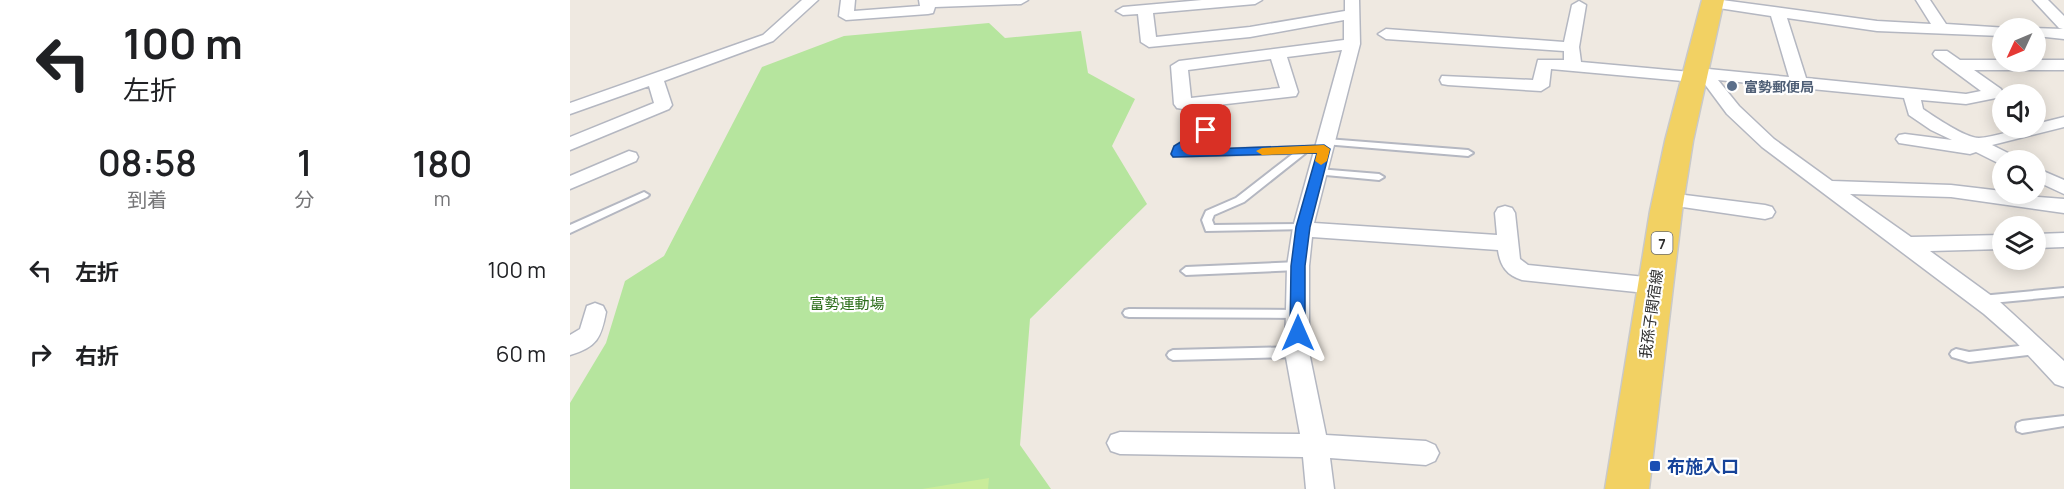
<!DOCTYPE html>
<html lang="ja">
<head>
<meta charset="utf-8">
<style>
  :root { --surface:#fff; --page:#f6f6f6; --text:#202124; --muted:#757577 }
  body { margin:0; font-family:Manrope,"Noto Sans JP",sans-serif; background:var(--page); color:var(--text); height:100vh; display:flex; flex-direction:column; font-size:22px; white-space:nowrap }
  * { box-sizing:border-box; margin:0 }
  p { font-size:20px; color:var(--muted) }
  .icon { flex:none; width:33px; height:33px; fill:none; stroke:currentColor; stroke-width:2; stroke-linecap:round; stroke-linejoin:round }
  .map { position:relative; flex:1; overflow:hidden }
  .details { display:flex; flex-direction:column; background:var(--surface); width:570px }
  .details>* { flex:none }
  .guide { background:#fff; color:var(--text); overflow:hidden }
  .needle { width:39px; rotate:226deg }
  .buttons { position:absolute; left:1422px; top:18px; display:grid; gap:12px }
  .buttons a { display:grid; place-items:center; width:54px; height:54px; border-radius:50%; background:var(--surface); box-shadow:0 3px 15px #0003; font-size:30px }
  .pin { position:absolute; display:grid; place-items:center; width:51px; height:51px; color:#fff; margin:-26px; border-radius:12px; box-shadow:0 3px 9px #0006 }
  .me { position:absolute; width:66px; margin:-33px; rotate:0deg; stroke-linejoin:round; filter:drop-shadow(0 0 4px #0008) }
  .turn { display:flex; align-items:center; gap:21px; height:126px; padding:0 24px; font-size:27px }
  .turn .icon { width:78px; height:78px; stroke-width:2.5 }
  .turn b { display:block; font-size:42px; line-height:51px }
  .eta { display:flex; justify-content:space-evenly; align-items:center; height:102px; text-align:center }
  .eta b { font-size:36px; font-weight:600; line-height:42px }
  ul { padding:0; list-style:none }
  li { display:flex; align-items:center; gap:18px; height:84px; padding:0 24px }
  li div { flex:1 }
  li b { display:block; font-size:22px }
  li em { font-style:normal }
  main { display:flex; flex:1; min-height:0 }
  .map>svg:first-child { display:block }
</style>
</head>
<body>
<main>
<section class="details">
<div class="guide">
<div class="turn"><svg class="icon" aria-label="left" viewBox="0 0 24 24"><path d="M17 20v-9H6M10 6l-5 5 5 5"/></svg><div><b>100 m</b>左折</div></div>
</div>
<div class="eta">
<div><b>08:58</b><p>到着</p></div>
<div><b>1</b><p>分</p></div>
<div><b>180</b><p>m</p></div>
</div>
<ul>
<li><svg class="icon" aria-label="left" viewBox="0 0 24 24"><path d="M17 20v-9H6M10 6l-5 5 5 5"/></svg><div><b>左折</b></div><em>100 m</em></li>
<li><svg class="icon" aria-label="right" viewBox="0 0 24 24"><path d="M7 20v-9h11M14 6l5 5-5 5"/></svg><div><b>右折</b></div><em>60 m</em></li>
</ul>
</section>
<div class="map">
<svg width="1494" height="489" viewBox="0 0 1494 489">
  <rect width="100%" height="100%" fill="#efe9e1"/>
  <path fill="#b6e59e" d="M 419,23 L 435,38 L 511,31 L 518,73 L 565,99 L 542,146 L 577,204 L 460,319 L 450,445 L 481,489 L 0,489 L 0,403 L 36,343 L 55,281 L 94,256 L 192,67 L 274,36 Z"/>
  <path fill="#c9ec9a" d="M 419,478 L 418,489 L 352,489 Z"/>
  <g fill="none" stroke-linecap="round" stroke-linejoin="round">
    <defs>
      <path id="service" d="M 648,97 L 652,100 L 656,119 L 612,151 L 754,146 L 759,149 L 754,152 L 737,152 L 674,202 L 644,215 L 642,220 L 644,225 L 733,224 L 737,225 L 738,227 L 737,229 L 636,231 L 632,220 L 636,211 L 666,198 L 724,153 L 604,156 L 602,154 L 605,147 L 647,118 L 644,100 Z
        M 757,139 L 898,150 L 903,153 L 898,156 L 754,144 L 752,142 Z
        M 748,169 L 809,174 L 814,177 L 809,180 L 745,174 L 743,172 Z
        M 74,192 L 79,195 L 77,197 L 0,233 L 0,225 Z
        M 728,262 L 733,266 L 728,270 L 616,275 L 611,271 L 616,267 Z
        M 1494,288 L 1494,296 L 1411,304 L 1407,303 L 1405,300 L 1407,297 L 1411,296 Z
        M 559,309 L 728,310 L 732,311 L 734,314 L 732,317 L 728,318 L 559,317 L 555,316 L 553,313 L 555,310 Z
        M 1466,344 L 1470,346 L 1472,349 L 1470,352 L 1466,354 L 1399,362 L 1382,357 L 1380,354 L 1382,351 L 1386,349 L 1399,352 Z
        M 727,347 L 731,349 L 733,352 L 731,355 L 727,357 L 603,360 L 599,358 L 597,355 L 599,352 L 603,350 Z
        M 1494,416 L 1494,426 L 1452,433 L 1447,431 L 1446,427 L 1447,423 L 1452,421 Z"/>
      <path id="minor" d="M 232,0 L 248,0 L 203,41 L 94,81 L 102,105 L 99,109 L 0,150 L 0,137 L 84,103 L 79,86 L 0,114 L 0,103 L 193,35 Z
        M 271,0 L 285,0 L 284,11 L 350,6 L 349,0 L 458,0 L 451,4 L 365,7 L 363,13 L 358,14 L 276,20 L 269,16 Z
        M 632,0 L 692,0 L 685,4 L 583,13 L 586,37 L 680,27 L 775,11 L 775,0 L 789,0 L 790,44 L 744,223 L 927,235 L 925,213 L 928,208 L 935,206 L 942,208 L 945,213 L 950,259 L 958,265 L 1085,278 L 1093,280 L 1096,286 L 1093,292 L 1085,294 L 952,280 C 936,275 930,265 928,250 L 742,237 L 739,266 L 739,352 L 756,435 L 856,441 L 865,445 L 869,453 L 865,461 L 856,465 L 760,458 L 764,489 L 736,489 L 733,457 L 550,454 L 541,451 L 537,443 L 541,435 L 550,432 L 730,434 L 715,352 L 717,266 L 723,227 L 772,50 L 717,57 L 728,92 L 726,96 L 613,109 L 607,108 L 604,104 L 601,66 L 609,61 L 774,40 L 774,20 L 680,37 L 579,47 L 571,42 L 568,14 L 553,15 L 546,11 L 553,7 ZM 701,59 L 710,88 L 621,98 L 618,70 Z
        M 1137,0 L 1152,0 L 1307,21 L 1361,24 L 1346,0 L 1360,0 L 1376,24 L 1438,28 L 1432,28 L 1432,36 L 1307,31 L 1217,18 L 1236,78 L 1396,94 L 1411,91 L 1365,57 L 1363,54 L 1365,51 L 1377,51 L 1390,60 L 1494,60 L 1494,70 L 1404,70 L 1431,89 L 1433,93 L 1431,97 L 1396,104 L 1351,100 L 1353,109 C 1365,117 1395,138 1409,138 C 1427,137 1445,128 1466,128 L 1466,124 L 1494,117 L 1494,127 L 1422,145 L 1444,156 L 1446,160 L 1432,160 L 1432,165 L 1406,152 L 1400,154 L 1329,143 L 1326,139 L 1329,135 L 1335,134 L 1382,140 L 1361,130 L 1339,115 L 1334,98 L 1148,80 L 1169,106 L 1204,139 L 1262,181 L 1381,185 L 1432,191 L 1432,194 L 1494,199 L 1494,213 L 1381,197 L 1280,194 L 1341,237 L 1432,235 L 1432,249 L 1360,251 L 1430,302 L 1494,361 L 1494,387 L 1485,384 L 1446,342 L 1414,314 L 1192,147 L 1157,114 L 1131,79 L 1124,82 L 981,69 L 979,86 L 971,91 L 878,85 L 872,84 L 870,80 L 872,76 L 963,80 L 968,60 L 994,60 L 994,51 L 816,39 L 808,34 L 816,29 L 994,42 L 1002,5 L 1009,1 L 1016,5 L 1009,47 L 1011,62 L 1121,72 L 1128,68 L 1219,77 L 1201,16 L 1142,7 L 1137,6 L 1135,3 Z
        M 1463,0 L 1478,0 L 1494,16 L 1494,39 L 1466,36 L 1466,28 L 1462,28 L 1493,29 L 1489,28 Z
        M 59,151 L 66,153 L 68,157 L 66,161 L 0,189 L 0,176 Z
        M 1466,168 L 1494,180 L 1494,194 L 1466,181 Z
        M 1099,193 L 1195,205 L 1202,207 L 1205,212 L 1202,217 L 1195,219 L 1092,204 L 1089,199 L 1092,194 Z
        M 1494,233 L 1494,247 L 1466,248 L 1466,234 Z
        M 25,303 L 33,306 L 36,312 C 31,338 27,347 0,355 L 0,335 L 10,329 L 17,306 Z"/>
      <path id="primary" d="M 1132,0 L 1154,0 L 1123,141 L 1112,211 L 1079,489 L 1035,489 L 1080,211 L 1095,141 Z"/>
    </defs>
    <use href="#service" stroke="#b4b7c1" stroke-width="4"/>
    <use href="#minor" stroke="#b4b7c1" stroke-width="3"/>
    <use href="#primary" stroke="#c9c9c9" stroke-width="3"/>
    <use href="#service" fill="#fff" fill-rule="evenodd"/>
    <use href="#minor" fill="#fff" fill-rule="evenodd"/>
    <use href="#primary" fill="#f2d163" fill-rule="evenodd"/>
  </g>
  <path fill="#1a73e8" stroke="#114b97" stroke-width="1.5" d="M 636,127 L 641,128 L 641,133 L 614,150 L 754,145 L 760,149 L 740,227 L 735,266 L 735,333 L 733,337 L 722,337 L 720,333 L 721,266 L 726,227 L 747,153 L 603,157 L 601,154 L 604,146 Z"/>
  <path fill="#f59e0b" d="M 754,145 L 760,149 L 757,161 L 751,165 L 745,161 L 747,153 L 692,155 L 686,151 L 692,148 Z"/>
  <circle fill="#5c6f8a" stroke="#fff" stroke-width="2" cx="1162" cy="86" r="6"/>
  <rect fill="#1a4fb4" stroke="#fff" stroke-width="2" x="1079" y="460" width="12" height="12" rx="3"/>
  <g text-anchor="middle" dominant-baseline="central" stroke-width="4.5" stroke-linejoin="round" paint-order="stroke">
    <g font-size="14" font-weight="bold" fill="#4e5e75" stroke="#fff" text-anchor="start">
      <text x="1174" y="86">富勢郵便局</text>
    </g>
    <rect fill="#fff" stroke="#6d6d6d" stroke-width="1.5" x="1081.5" y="232" width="21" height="22" rx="4.5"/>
    <g font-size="14" font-weight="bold" fill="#2e2e2e">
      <text x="1092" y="243">7</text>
    </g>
    <g font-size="15" fill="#2c6e1b" stroke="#fff">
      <text x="277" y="303">富勢運動場</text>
    </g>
    <g font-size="15" fill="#2e2e2e" stroke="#fff">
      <text transform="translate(1081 314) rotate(-82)">我孫子関宿線</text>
    </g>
    <g font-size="18" font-weight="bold" fill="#164399" stroke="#fff" text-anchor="start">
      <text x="1097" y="466">布施入口</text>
    </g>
  </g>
</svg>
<div class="buttons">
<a><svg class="needle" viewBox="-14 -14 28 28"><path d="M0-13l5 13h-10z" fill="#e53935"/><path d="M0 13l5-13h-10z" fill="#757577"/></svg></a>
<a><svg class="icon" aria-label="sound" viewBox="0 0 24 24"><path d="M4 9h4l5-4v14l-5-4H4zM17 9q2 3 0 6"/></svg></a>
<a><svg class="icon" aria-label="search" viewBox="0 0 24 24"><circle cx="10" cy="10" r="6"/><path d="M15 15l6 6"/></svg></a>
<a><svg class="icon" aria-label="layers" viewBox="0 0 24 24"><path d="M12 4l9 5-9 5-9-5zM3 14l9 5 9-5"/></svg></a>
</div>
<div class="pin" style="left:636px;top:130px;background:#d93025"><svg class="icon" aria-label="arrive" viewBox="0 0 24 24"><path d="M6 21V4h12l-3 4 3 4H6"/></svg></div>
<svg class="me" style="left:728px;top:333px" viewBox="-20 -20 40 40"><path d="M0-17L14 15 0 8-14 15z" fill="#1a73e8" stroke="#fff" stroke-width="4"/></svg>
</div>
</main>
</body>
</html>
